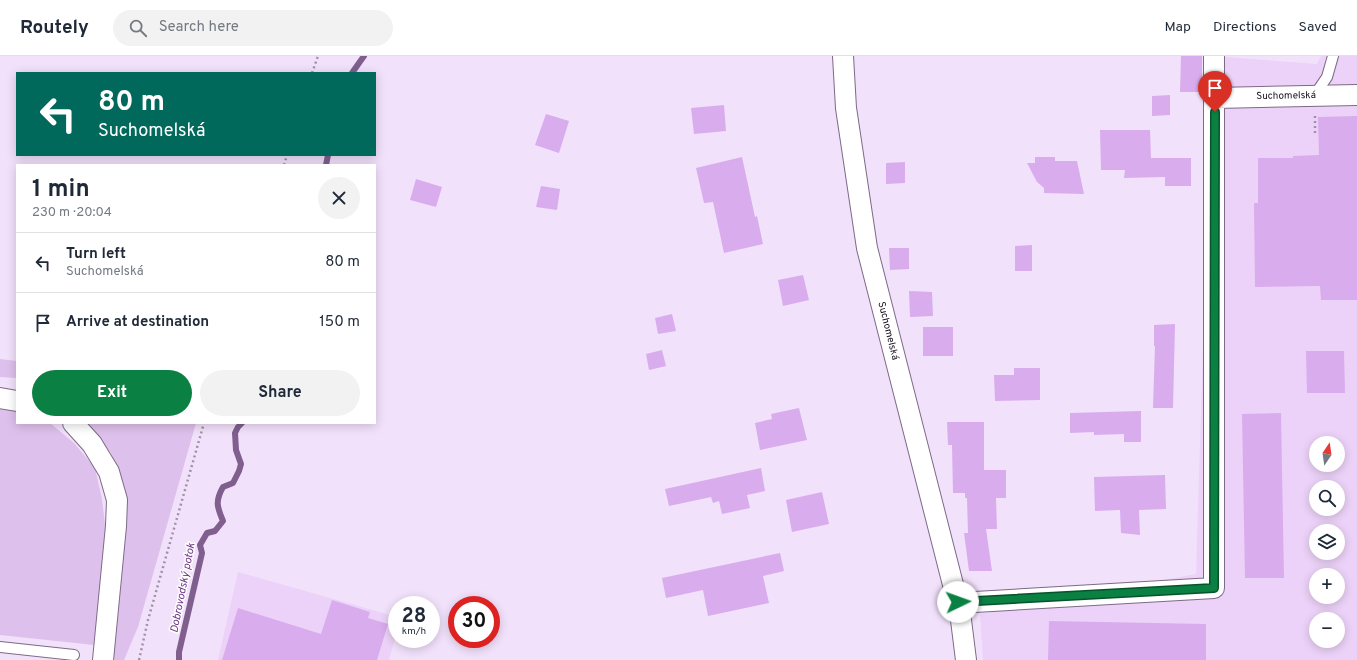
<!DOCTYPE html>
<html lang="en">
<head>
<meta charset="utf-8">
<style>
  :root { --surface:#fff; --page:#f2f2f3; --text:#1f2937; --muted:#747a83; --line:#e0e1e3; --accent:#0b8043 }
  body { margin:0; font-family:Overpass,sans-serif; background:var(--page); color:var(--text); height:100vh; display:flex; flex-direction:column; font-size:15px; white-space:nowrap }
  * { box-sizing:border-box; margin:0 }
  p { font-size:13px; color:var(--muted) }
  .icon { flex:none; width:22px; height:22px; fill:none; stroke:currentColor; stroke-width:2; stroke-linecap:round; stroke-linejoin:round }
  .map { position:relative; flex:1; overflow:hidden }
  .details { position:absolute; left:16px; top:108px; width:360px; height:260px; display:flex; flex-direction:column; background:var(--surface); border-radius:0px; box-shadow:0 2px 10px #0003 }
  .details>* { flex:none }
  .banner { position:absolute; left:16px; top:16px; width:360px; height:84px; border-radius:0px; box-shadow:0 2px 10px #0003; background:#00695c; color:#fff; overflow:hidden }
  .needle { width:26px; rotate:13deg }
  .controls { position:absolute; left:1309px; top:380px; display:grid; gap:8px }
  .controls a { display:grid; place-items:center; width:36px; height:36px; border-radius:50%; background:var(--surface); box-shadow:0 2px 10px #0003; font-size:20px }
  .speed { position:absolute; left:388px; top:540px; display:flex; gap:8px; font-size:20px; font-weight:700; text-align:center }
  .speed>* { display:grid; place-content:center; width:52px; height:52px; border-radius:50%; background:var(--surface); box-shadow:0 2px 10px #0003; line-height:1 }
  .speed small { font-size:10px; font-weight:400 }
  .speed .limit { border:6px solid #d22; background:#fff; color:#111 }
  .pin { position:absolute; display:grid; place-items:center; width:34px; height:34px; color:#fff; margin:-41px -17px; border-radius:50% 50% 50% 0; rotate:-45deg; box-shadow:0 0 4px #0007 }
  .pin .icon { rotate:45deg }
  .me { position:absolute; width:44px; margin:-22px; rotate:87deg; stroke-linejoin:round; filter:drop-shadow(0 0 3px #0008) }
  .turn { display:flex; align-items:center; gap:14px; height:84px; padding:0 16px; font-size:18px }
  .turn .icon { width:52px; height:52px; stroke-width:2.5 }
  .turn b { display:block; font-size:28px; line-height:34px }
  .round { display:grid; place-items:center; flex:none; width:42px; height:42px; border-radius:21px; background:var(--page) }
  .head { display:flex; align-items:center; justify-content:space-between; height:68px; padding:0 16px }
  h1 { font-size:24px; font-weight:700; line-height:30px }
  .cta { display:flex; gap:8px; margin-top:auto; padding:8px 16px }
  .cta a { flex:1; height:46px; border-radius:24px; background:var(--accent); color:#fff; font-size:16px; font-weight:700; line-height:46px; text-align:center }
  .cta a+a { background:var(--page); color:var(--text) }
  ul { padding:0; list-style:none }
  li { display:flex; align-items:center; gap:12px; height:60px; padding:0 16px; border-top:1px solid var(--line) }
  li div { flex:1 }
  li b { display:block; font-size:15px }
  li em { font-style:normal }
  header { display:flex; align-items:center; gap:24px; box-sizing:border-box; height:56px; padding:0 20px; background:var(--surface); border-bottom:1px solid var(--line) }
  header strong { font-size:19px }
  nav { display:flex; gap:22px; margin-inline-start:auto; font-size:14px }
  .search { width:280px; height:36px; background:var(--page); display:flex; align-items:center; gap:10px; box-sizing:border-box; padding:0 14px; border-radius:22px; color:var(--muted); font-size:15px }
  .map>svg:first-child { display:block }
</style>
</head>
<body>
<header>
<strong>Routely</strong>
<div class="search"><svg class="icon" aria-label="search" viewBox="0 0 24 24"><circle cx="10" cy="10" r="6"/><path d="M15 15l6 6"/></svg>Search here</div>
<nav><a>Map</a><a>Directions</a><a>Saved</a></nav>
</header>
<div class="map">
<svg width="1357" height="604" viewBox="0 0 1357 604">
  <rect width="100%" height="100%" fill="#f2e1fb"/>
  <path fill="#ecd2f8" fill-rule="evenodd" d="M 1212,0 L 1317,8 L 1321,0 L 1357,0 L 1357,604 L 983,604 L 980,558 L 1196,518 ZM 1316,387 L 1338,387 L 1338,409 L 1316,409 ZM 1316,431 L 1338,431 L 1338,453 L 1316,453 ZM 1316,475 L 1338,475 L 1338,497 L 1316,497 ZM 1316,519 L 1338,519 L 1338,541 L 1316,541 ZM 1316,563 L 1338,563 L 1338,585 L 1316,585 Z
    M 238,516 L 397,561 L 397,575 L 389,604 L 218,604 Z"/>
  <path fill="#dec0ec" d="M 0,303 L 17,305 L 17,322 L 0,321 Z
    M 0,353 L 17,355 L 17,367 L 50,367 L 74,387 L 95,412 L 102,443 L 106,477 L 94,589 L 0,579 Z
    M 88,367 L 196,367 L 138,571 L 124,604 L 111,604 L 123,507 L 126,440 L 111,397 Z"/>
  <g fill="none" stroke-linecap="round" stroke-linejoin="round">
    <path stroke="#805f8f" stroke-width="6" d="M 352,17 L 359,7 L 364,0
      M 326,109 L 328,99
      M 179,604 L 179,596 L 202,497 L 200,489 L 207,477 L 215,475 L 223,465 C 217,451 215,445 223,431 L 233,427 L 239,415 L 241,408 L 236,394 L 235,377 L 238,371 L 242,367"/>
  </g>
  <path fill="#d9acee" d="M 1181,0 L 1202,0 L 1202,36 L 1180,36 Z
    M 1170,39 L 1170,59 L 1152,60 L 1152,40 Z
    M 724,49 L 726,75 L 694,78 L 691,52 Z
    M 546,58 L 569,65 L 559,97 L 535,89 Z
    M 1357,60 L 1357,244 L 1321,244 L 1320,230 L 1255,231 L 1254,147 L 1258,147 L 1258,102 L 1293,102 L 1293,100 L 1319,99 L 1318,61 Z
    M 1100,74 L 1150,74 L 1151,102 L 1191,102 L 1191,130 L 1165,130 L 1165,121 L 1124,122 L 1125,114 L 1101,114 Z
    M 742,101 L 755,161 L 757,160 L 763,188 L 724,197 L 713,146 L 704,147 L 696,112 Z
    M 1035,101 L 1055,101 L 1055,105 L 1077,105 L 1084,138 L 1044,137 L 1044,132 L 1037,126 L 1027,107 L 1035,107 Z
    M 905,106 L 905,127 L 886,128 L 886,107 Z
    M 416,123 L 442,131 L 436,151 L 410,144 Z
    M 541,130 L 560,133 L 557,154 L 536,151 Z
    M 1032,189 L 1032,215 L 1015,215 L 1015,190 Z
    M 889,192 L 909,192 L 909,213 L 890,214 Z
    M 803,219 L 809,244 L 783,250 L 778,224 Z
    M 909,235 L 932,236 L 933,260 L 910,261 Z
    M 672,258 L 676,275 L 658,278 L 655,262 Z
    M 1175,268 L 1173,352 L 1153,352 L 1155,290 L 1154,290 L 1154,269 Z
    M 923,271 L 953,271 L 953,300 L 923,300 Z
    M 662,294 L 666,310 L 649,314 L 646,298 Z
    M 1306,295 L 1344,295 L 1345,337 L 1307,337 Z
    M 1014,312 L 1040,312 L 1040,344 L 995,345 L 994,319 L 1014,319 Z
    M 799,352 L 807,384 L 760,394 L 755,367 L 772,363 L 771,358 Z
    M 1141,355 L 1141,386 L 1124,386 L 1124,378 L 1094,379 L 1094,376 L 1070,377 L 1070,357 Z
    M 1281,357 L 1284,522 L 1245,522 L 1242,358 Z
    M 947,366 L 984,366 L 984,414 L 1006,414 L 1006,442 L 996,442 L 997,473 L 986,473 L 992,515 L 969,515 L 964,477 L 968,477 L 967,442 L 965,442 L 965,437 L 953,437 L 952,389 L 948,389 Z
    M 761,412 L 765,435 L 747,439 L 750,452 L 722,458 L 719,445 L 713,447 L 711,441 L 669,450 L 665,433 Z
    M 1165,419 L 1166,453 L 1139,454 L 1140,479 L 1121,477 L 1120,454 L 1095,455 L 1094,421 Z
    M 822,436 L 829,468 L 792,476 L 786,444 Z
    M 780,497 L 784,515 L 763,520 L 769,547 L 708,560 L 703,534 L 666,542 L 662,522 Z
    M 332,544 L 370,556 L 368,562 L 388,568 L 377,604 L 222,604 L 238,552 L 321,578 Z
    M 1049,565 L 1206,568 L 1206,604 L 1048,604 Z"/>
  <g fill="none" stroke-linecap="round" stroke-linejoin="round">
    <defs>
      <path id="lane" d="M 1314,40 L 1327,21 L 1333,0
        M 0,591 L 74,599"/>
      <path id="street" d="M 843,0 L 846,52 L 867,192 L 960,556 L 966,604
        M 1215,42 L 1357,39
        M 0,342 L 17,345
        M 73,367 L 92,388 L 109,416 L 117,444 L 116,470 L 103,604
        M 958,547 L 1214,532 L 1214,0"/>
    </defs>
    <use href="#lane" stroke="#7d6a87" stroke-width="12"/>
    <use href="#street" stroke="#7d6a87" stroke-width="22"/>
    <path stroke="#9f92a6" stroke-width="2.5" stroke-dasharray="2 3" stroke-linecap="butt" d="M 312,17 L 318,0
      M 1315,60 L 1315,79
      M 284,109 L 287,99
      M 139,604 L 148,564 L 204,367"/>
    <use href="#lane" stroke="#fff" stroke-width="10"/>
    <use href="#street" stroke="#fff" stroke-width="20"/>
  </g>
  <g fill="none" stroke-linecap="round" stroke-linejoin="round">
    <defs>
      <path id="route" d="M 958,546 L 1214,532 L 1215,56"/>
    </defs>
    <use href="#route" stroke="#07532c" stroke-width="10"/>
    <use href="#route" stroke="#0b8043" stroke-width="7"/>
  </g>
  <g text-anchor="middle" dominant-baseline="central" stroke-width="3" stroke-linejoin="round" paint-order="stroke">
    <g font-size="10" fill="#160e19" stroke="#fff">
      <text transform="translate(1286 40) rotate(-1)">Suchomelská</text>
      <text transform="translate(888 275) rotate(76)">Suchomelská</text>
    </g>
    <g font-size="11" font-style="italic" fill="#6f3886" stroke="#fff">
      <text transform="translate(183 532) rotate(-79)">Dobrovodský potok</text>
    </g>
  </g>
</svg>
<div class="controls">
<a><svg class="needle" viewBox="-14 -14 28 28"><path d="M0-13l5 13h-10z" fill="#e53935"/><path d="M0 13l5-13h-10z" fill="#747a83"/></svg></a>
<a><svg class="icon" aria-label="search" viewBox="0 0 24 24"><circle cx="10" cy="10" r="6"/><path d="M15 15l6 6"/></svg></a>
<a><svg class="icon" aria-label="layers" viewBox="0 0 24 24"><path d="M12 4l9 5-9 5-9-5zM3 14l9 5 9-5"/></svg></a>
<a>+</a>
<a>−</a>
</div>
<div class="speed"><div>28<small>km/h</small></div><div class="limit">30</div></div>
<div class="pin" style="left:1215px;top:56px;background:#d93025"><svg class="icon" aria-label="arrive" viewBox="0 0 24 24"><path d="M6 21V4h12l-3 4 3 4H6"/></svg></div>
<svg class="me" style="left:958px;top:546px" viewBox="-20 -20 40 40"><circle r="19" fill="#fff"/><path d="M0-13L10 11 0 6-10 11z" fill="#0b8043"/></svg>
<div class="banner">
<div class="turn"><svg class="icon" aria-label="left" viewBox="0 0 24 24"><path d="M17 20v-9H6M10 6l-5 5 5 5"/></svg><div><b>80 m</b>Suchomelská</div></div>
</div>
<section class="details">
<div class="head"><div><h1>1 min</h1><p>230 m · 20:04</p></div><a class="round"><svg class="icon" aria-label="close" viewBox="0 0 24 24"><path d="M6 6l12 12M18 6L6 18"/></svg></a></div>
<ul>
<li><svg class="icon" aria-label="left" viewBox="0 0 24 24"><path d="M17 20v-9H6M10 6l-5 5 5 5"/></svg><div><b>Turn left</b><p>Suchomelská</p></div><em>80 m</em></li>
<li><svg class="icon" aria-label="arrive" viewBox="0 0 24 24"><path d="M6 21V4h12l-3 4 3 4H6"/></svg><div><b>Arrive at destination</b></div><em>150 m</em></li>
</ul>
<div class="cta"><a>Exit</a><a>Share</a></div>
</section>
</div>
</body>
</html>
